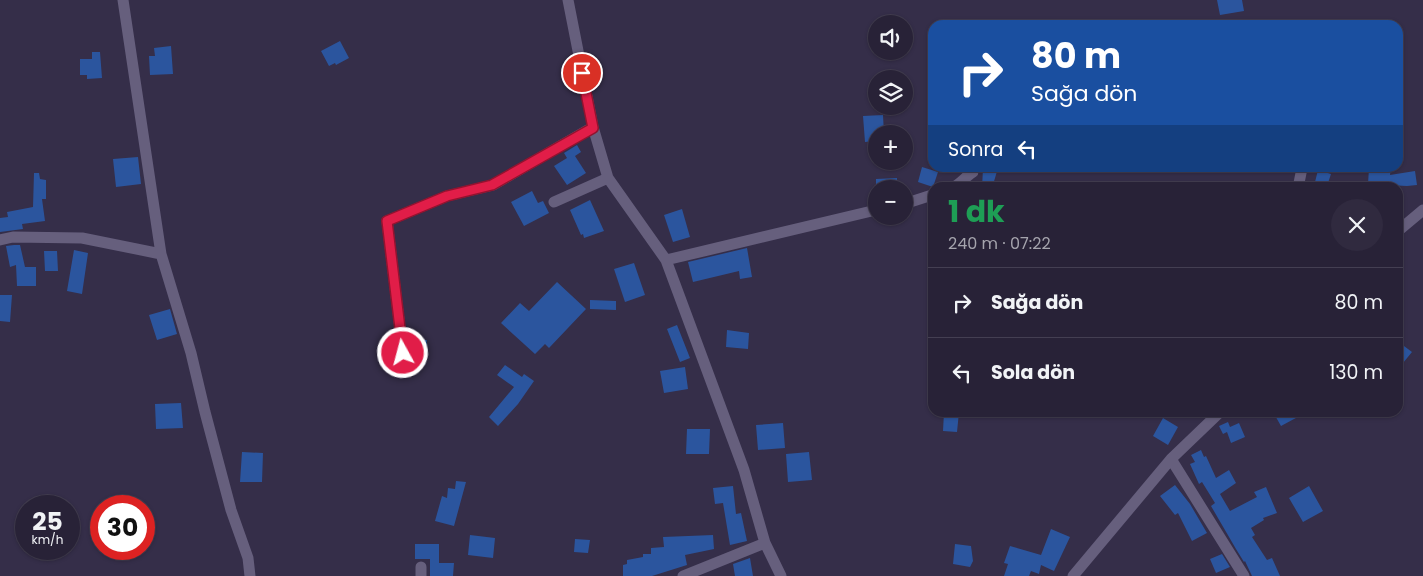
<!DOCTYPE html>
<html lang="tr">
<head>
<meta charset="utf-8">
<style>
  :root { --surface:#282237; --page:#302a3f; --text:#f1f3f6; --muted:#a5a4ad; --line:#443f52 }
  body { margin:0; font-family:Poppins,sans-serif; background:var(--page); color:var(--text); height:100vh; display:flex; flex-direction:column; font-size:19px; white-space:nowrap }
  * { box-sizing:border-box; margin:0 }
  p { font-size:16px; color:var(--muted) }
  .icon { flex:none; width:28px; height:28px; fill:none; stroke:currentColor; stroke-width:2; stroke-linecap:round; stroke-linejoin:round }
  .map { position:relative; flex:1; overflow:hidden }
  .details { position:absolute; left:928px; top:182px; width:475px; height:235px; display:flex; flex-direction:column; background:var(--surface); border-radius:15px; box-shadow:0 1px 4px #0004,0 0 0 1px var(--line) }
  .details>* { flex:none }
  .top-card { position:absolute; left:928px; top:20px; width:475px; height:152px; border-radius:15px; box-shadow:0 1px 4px #0004,0 0 0 1px var(--line); background:#1a4fa0; color:#fff; overflow:hidden }
  .tools { position:absolute; left:868px; top:15px; display:grid; gap:10px }
  .tools a { display:grid; place-items:center; width:45px; height:45px; border-radius:50%; background:var(--surface); box-shadow:0 1px 4px #0004,0 0 0 1px var(--line); font-size:25px }
  .speed { position:absolute; left:15px; top:495px; display:flex; gap:10px; font-size:25px; font-weight:700; text-align:center }
  .speed>* { display:grid; place-content:center; width:65px; height:65px; border-radius:50%; background:var(--surface); box-shadow:0 1px 4px #0004,0 0 0 1px var(--line); line-height:1 }
  .speed small { font-size:12px; font-weight:400 }
  .speed .limit { border:8px solid #d22; background:#fff; color:#111 }
  .pin { position:absolute; display:grid; place-items:center; width:42px; height:42px; color:#fff; margin:-21px; border:2px solid #fff; border-radius:50%; box-shadow:0 1px 5px #0007 }
  .me { position:absolute; width:55px; margin:-28px; rotate:353deg; stroke-linejoin:round; filter:drop-shadow(0 0 4px #0008) }
  .turn { display:flex; align-items:center; gap:18px; height:105px; padding:0 20px; font-size:22px }
  .turn .icon { width:65px; height:65px; stroke-width:2.5 }
  .turn b { display:block; font-size:35px; line-height:42px }
  .then { display:flex; align-items:center; height:48px; padding:0 20px; background:#0003; gap:10px; font-size:19px }
  .round { display:grid; place-items:center; flex:none; width:52px; height:52px; border-radius:26px; background:var(--page) }
  .head { display:flex; align-items:center; justify-content:space-between; height:85px; padding:0 20px }
  h1 { font-size:30px; font-weight:700; line-height:38px; color:#1e9e55 }
  ul { padding:0; list-style:none }
  li { display:flex; align-items:center; gap:15px; height:70px; padding:0 20px; border-top:1px solid var(--line) }
  li div { flex:1 }
  li b { display:block; font-size:19px }
  li em { font-style:normal }
  .map>svg:first-child { display:block }
</style>
</head>
<body>
<div class="map">
<svg width="1423" height="576" viewBox="0 0 1423 576">
  <rect width="100%" height="100%" fill="#352e49"/>
  <path fill="#2b559e" d="M 1217,0 L 1242,0 L 1244,11 L 1220,15 Z
    M 340,41 L 349,58 L 336,65 L 335,63 L 329,66 L 321,51 Z
    M 171,46 L 173,74 L 150,75 L 149,56 L 155,56 L 154,48 Z
    M 92,52 L 100,52 L 102,78 L 87,79 L 87,75 L 80,75 L 80,59 L 92,59 Z
    M 883,115 L 884,134 L 876,134 L 876,141 L 865,142 L 863,116 Z
    M 577,145 L 581,152 L 575,156 L 586,173 L 567,185 L 554,166 L 567,158 L 564,153 Z
    M 138,157 L 141,184 L 116,187 L 113,159 Z
    M 922,167 L 938,172 L 933,187 L 918,182 Z
    M 983,168 L 998,168 L 992,188 L 982,188 Z
    M 1369,168 L 1391,168 L 1390,175 L 1415,171 L 1417,185 L 1407,186 L 1368,184 Z
    M 1318,170 L 1331,174 L 1327,186 L 1315,182 Z
    M 34,173 L 39,173 L 40,179 L 46,180 L 46,199 L 42,199 L 45,221 L 22,224 L 23,229 L 0,232 L 0,218 L 8,217 L 7,212 L 33,207 Z
    M 897,178 L 897,189 L 876,189 L 876,179 Z
    M 532,191 L 538,203 L 543,201 L 549,213 L 524,226 L 511,202 Z
    M 590,200 L 604,231 L 584,238 L 583,234 L 581,235 L 570,210 Z
    M 682,209 L 690,237 L 673,242 L 664,215 Z
    M 14,245 L 20,245 L 25,267 L 36,267 L 36,286 L 17,286 L 16,265 L 10,267 L 6,246 Z
    M 747,248 L 752,277 L 740,279 L 739,271 L 693,282 L 688,262 Z
    M 74,250 L 88,253 L 82,294 L 67,291 Z
    M 44,251 L 57,251 L 58,271 L 45,271 Z
    M 634,263 L 645,295 L 625,302 L 614,269 Z
    M 557,282 L 586,309 L 549,348 L 545,344 L 535,354 L 501,323 L 520,303 L 529,311 Z
    M 0,295 L 12,295 L 10,322 L 0,321 Z
    M 590,300 L 616,301 L 616,310 L 590,309 Z
    M 170,309 L 177,334 L 157,340 L 149,315 Z
    M 677,325 L 690,358 L 680,362 L 667,329 Z
    M 727,330 L 749,333 L 748,349 L 726,347 Z
    M 410,339 L 427,340 L 425,365 L 409,364 Z
    M 1404,346 L 1412,352 L 1403,363 L 1398,358 L 1398,354 Z
    M 505,365 L 522,377 L 524,374 L 534,381 L 518,404 L 498,426 L 489,417 L 514,387 L 497,375 Z
    M 685,367 L 688,389 L 664,393 L 660,371 Z
    M 181,403 L 183,428 L 156,429 L 155,404 Z
    M 944,412 L 959,412 L 957,432 L 943,431 Z
    M 1273,412 L 1307,412 L 1281,426 Z
    M 1163,418 L 1178,427 L 1168,445 L 1153,436 Z
    M 1228,422 L 1230,427 L 1239,423 L 1245,437 L 1231,443 L 1227,432 L 1223,434 L 1219,426 Z
    M 783,423 L 785,448 L 758,450 L 756,425 Z
    M 687,429 L 710,429 L 709,454 L 686,454 Z
    M 1201,450 L 1204,457 L 1206,456 L 1216,478 L 1229,470 L 1236,483 L 1220,494 L 1230,511 L 1257,497 L 1254,492 L 1266,487 L 1277,513 L 1263,518 L 1264,520 L 1251,528 L 1255,535 L 1252,537 L 1267,560 L 1272,558 L 1280,576 L 1252,576 L 1245,561 L 1244,562 L 1236,549 L 1211,506 L 1215,503 L 1202,482 L 1199,484 L 1190,464 L 1195,462 L 1191,455 Z
    M 242,452 L 263,453 L 262,482 L 240,482 Z
    M 809,452 L 812,480 L 788,482 L 786,454 Z
    M 456,481 L 466,482 L 454,526 L 435,521 L 442,496 L 447,498 L 448,488 L 455,489 Z
    M 1175,485 L 1190,504 L 1207,533 L 1192,541 L 1178,513 L 1175,515 L 1160,496 Z
    M 733,486 L 736,514 L 741,513 L 747,541 L 730,545 L 723,503 L 715,504 L 713,488 Z
    M 1309,486 L 1323,511 L 1303,522 L 1289,498 Z
    M 1051,529 L 1070,537 L 1054,571 L 1041,565 L 1039,574 L 1031,571 L 1029,576 L 1004,576 L 1008,564 L 1004,563 L 1010,546 L 1041,555 Z
    M 470,535 L 495,538 L 493,558 L 468,555 Z
    M 713,535 L 714,549 L 685,555 L 687,565 L 652,576 L 623,576 L 623,565 L 627,564 L 627,560 L 643,557 L 643,554 L 651,554 L 651,548 L 664,547 L 663,537 Z
    M 575,539 L 590,540 L 588,553 L 574,552 Z
    M 415,544 L 439,544 L 439,563 L 454,563 L 453,576 L 430,576 L 430,559 L 415,559 Z
    M 955,544 L 971,546 L 973,561 L 970,567 L 953,564 Z
    M 1222,554 L 1230,567 L 1216,573 L 1210,559 Z
    M 750,558 L 753,576 L 735,576 L 733,564 Z"/>
  <g fill="none" stroke-linecap="round" stroke-linejoin="round">
    <path stroke="#665f7d" stroke-width="11" d="M 123,0 L 161,254 L 191,353 L 205,412 L 231,510 L 248,558 L 250,576
      M 568,0 L 593,127 L 608,178 L 666,260 L 744,470 L 765,543 L 781,576
      M 952,188 C 961,184 965,177 973,172 L 973,168
      M 1298,188 L 1302,168
      M 554,202 L 608,178
      M 904,204 L 932,195
      M 1398,231 L 1423,210
      M 0,240 L 13,237 L 82,238 L 161,254
      M 666,260 L 876,210
      M 403,353 L 387,221 L 447,196 L 493,185 L 593,127
      M 1171,459 L 1244,576
      M 421,576 L 421,567
      M 683,576 L 765,543
      M 1073,576 L 1171,459 L 1220,412"/>
  </g>
  <g fill="none" stroke-linecap="round" stroke-linejoin="round">
    <defs>
      <path id="route" d="M 403,353 L 387,221 L 447,196 L 492,185 L 593,128 L 582,73"/>
    </defs>
    <use href="#route" stroke="#92132f" stroke-width="12"/>
    <use href="#route" stroke="#e11d48" stroke-width="9"/>
  </g>
</svg>
<div class="tools">
<a><svg class="icon" aria-label="sound" viewBox="0 0 24 24"><path d="M4 9h4l5-4v14l-5-4H4zM17 9q2 3 0 6"/></svg></a>
<a><svg class="icon" aria-label="layers" viewBox="0 0 24 24"><path d="M12 4l9 5-9 5-9-5zM3 14l9 5 9-5"/></svg></a>
<a>+</a>
<a>−</a>
</div>
<div class="speed"><div>25<small>km/h</small></div><div class="limit">30</div></div>
<div class="pin" style="left:582px;top:73px;background:#d93025"><svg class="icon" aria-label="arrive" viewBox="0 0 24 24"><path d="M6 21V4h12l-3 4 3 4H6"/></svg></div>
<svg class="me" style="left:403px;top:353px" viewBox="-20 -20 40 40"><circle r="17" fill="#e11d48" stroke="#fff" stroke-width="3"/><path d="M0-11L8 9 0 5-8 9z" fill="#fff"/></svg>
<div class="top-card">
<div class="turn"><svg class="icon" aria-label="right" viewBox="0 0 24 24"><path d="M7 20v-9h11M14 6l5 5-5 5"/></svg><div><b>80 m</b>Sağa dön</div></div>
<div class="then">Sonra<svg class="icon" aria-label="left" viewBox="0 0 24 24"><path d="M17 20v-9H6M10 6l-5 5 5 5"/></svg></div>
</div>
<section class="details">
<div class="head"><div><h1>1 dk</h1><p>240 m · 07:22</p></div><a class="round"><svg class="icon" aria-label="close" viewBox="0 0 24 24"><path d="M6 6l12 12M18 6L6 18"/></svg></a></div>
<ul>
<li><svg class="icon" aria-label="right" viewBox="0 0 24 24"><path d="M7 20v-9h11M14 6l5 5-5 5"/></svg><div><b>Sağa dön</b></div><em>80 m</em></li>
<li><svg class="icon" aria-label="left" viewBox="0 0 24 24"><path d="M17 20v-9H6M10 6l-5 5 5 5"/></svg><div><b>Sola dön</b></div><em>130 m</em></li>
</ul>
</section>
</div>
</body>
</html>
